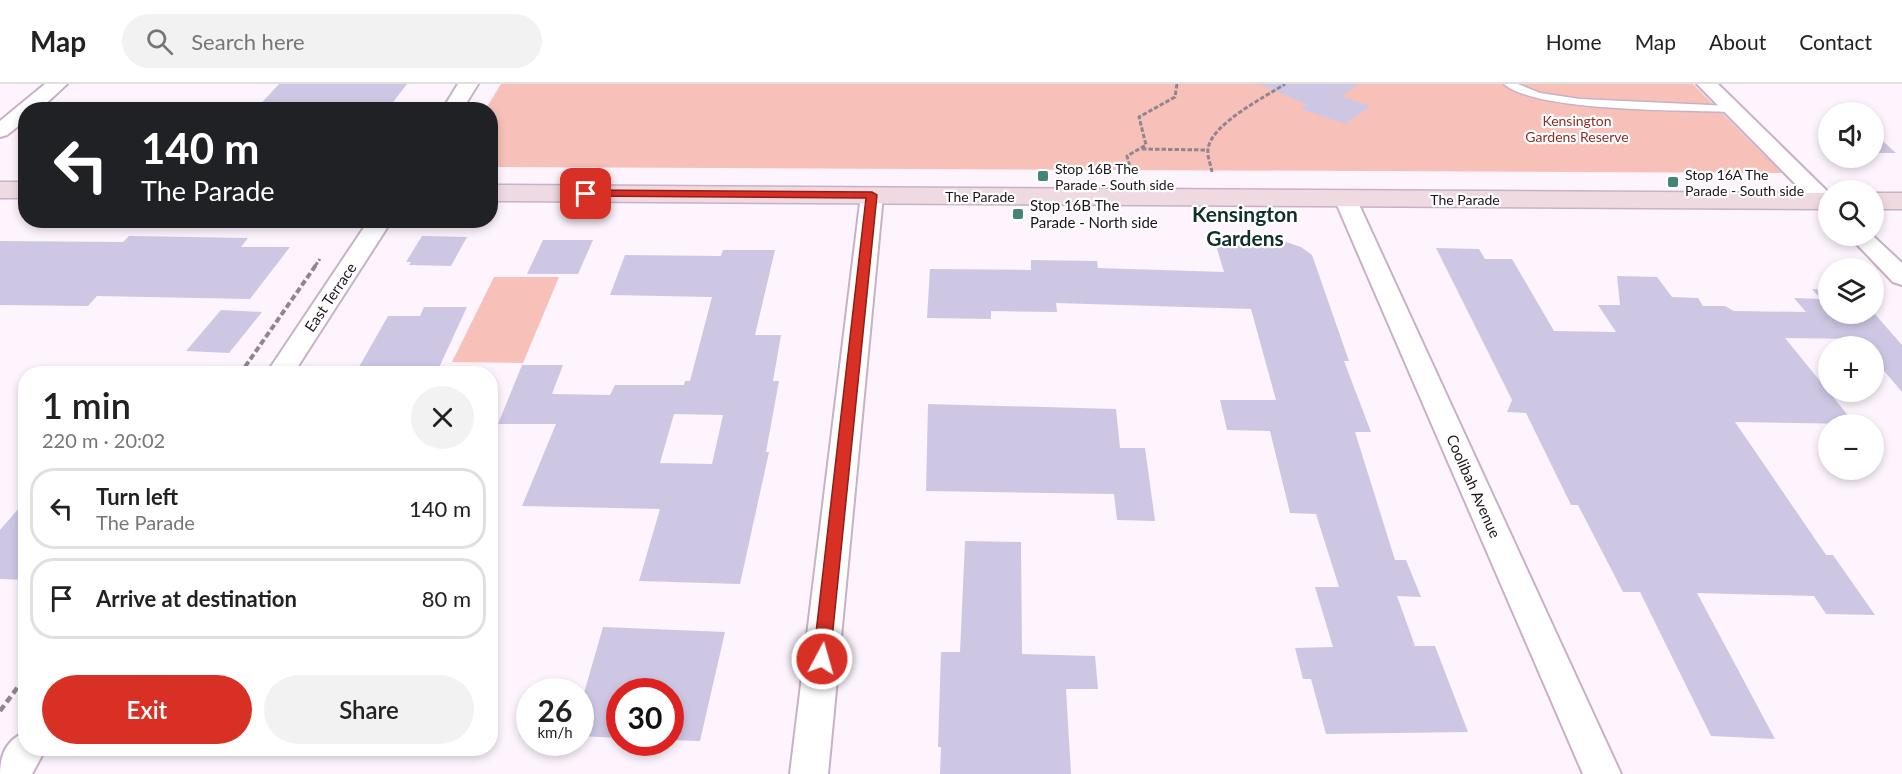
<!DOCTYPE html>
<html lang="en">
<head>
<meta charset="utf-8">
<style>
  :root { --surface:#fff; --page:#f2f2f2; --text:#222; --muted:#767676; --line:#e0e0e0; --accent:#d93025 }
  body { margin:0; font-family:Lato,sans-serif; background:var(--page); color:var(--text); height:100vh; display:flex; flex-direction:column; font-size:22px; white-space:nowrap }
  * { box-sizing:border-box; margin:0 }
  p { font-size:20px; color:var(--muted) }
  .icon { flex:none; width:33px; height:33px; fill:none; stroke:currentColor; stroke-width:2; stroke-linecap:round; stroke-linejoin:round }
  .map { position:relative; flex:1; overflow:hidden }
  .drawer { position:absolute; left:18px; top:282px; width:480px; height:390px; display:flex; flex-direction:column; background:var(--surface); border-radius:24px; box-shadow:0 3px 9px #0003 }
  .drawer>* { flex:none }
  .top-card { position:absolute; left:18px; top:18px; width:480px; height:126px; border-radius:24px; box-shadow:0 3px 9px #0003; background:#202124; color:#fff; overflow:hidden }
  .tools { position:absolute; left:1818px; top:18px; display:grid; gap:12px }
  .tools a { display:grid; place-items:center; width:66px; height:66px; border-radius:50%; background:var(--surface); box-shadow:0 3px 9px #0003; font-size:30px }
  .speed { position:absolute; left:516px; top:594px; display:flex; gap:12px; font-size:30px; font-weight:700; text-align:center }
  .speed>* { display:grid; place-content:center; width:78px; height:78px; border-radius:50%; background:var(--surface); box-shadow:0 3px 9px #0003; line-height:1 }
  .speed small { font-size:15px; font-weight:400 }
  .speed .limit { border:9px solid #d22; background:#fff; color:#111 }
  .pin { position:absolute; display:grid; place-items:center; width:51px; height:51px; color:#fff; margin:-26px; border-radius:12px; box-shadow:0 3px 9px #0006 }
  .me { position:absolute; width:66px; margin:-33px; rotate:6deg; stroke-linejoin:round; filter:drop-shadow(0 0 4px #0008) }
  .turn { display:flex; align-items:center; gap:21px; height:126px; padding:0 24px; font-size:27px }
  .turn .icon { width:78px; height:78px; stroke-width:2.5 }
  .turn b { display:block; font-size:42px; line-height:51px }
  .round { display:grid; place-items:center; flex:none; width:63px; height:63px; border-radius:32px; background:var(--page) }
  .head { display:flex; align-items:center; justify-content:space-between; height:102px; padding:0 24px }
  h1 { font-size:36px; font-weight:600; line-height:45px }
  .action { display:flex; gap:12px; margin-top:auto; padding:12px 24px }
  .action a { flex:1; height:69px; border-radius:36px; background:var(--accent); color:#fff; font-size:24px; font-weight:600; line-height:69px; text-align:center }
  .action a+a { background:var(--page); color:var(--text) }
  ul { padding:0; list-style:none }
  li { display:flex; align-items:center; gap:18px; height:81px; margin:0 12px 9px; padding:0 12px; border:3px solid var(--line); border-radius:24px }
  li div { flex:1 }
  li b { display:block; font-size:22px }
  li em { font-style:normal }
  header { display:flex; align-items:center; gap:36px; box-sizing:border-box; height:84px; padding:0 30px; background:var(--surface); border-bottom:2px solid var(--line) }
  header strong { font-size:28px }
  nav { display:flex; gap:33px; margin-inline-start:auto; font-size:21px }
  .search { width:420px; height:54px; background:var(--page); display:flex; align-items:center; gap:15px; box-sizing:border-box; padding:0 21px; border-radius:33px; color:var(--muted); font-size:22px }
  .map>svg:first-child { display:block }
</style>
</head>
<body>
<header>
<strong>Map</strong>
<div class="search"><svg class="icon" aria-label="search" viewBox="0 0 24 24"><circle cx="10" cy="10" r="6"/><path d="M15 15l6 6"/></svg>Search here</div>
<nav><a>Home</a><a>Map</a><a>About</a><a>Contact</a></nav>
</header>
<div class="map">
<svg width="1902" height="690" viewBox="0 0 1902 690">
  <rect width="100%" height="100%" fill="#fdf4fd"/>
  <path fill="#f7c1b9" d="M 501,0 L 1693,0 L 1782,89 L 491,83 L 490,26 L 485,26 Z
    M 494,193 L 559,193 L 523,279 L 452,278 Z"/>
  <path fill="#cec7e4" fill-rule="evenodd" d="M 279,0 L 407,0 L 387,26 L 255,26 Z
    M 1258,0 L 1359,0 L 1341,12 L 1370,22 L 1345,40 L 1301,25 L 1306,20 Z
    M 1874,49 L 1896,69 L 1874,69 Z
    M 129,152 L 248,154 L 241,163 L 290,163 L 250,215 L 97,212 L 88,222 L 0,221 L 0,157 L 123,158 Z
    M 422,152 L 467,153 L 451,182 L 409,181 L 411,178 L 406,178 Z
    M 543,156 L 593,156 L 578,190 L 527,190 Z
    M 1215,158 L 1286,158 L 1301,163 L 1312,171 L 1349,277 L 1344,277 L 1371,348 L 1355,348 L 1395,476 L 1406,476 L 1421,513 L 1397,512 L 1415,562 L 1435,562 L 1468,648 L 1326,650 L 1311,595 L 1303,595 L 1295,564 L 1333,563 L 1315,503 L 1339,503 L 1316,430 L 1290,429 L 1270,347 L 1227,346 L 1220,316 L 1276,316 L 1251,225 L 1056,219 L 1057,228 L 991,227 L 991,235 L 927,234 L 930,185 L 1031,186 L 1031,176 L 1097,177 L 1098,184 L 1224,188 Z
    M 1436,164 L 1479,165 L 1485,175 L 1512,175 L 1554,247 L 1616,248 L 1598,221 L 1620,221 L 1617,192 L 1657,193 L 1672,213 L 1698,214 L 1703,222 L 1725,222 L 1734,227 L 1806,228 L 1794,214 L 1821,215 L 1812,205 L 1828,206 L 1828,230 L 1874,229 L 1902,261 L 1902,308 L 1874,275 L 1874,262 L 1862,262 L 1856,255 L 1785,254 L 1855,340 L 1735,338 L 1826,471 L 1833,471 L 1875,531 L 1826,530 L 1814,512 L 1697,509 L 1775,655 L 1711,652 L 1640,508 L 1623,508 L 1578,421 L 1571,421 L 1526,329 L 1507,328 L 1512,316 Z
    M 723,166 L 775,166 L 755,251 L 781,251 L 773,297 L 779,297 L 766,368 L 769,368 L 740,500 L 639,497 L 660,425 L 522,422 L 556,340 L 498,340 L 522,281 L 563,281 L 552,310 L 610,311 L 615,301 L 684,301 L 685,297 L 690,297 L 712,213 L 610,211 L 625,171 L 721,172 ZM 674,330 L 723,331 L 712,380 L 660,379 Z
    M 424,223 L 467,223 L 436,290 L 355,290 L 388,232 L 420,232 Z
    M 221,226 L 262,228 L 229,269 L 186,267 Z
    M 928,320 L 1116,325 L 1120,364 L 1145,364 L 1155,437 L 1117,436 L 1114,410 L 926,407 Z
    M 26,416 L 26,496 L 0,495 L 0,446 Z
    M 965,457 L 1021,458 L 1022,570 L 1095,572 L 1098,605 L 1066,605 L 1071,690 L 940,690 L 941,663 L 938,663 L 941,568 L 960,568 Z
    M 603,543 L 725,548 L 700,657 L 670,656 L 670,608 L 620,608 L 620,654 L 580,652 L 580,623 Z"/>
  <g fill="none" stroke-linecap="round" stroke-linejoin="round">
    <defs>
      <path id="lane" d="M 1504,0 L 1518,0 L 1540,9 L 1580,15 L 1732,22 L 1737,25 L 1732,28 C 1684,26 1536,28 1504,0 Z"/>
      <path id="street" d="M 45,0 L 67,0 L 39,26 L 26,26 L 26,36 L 7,51 L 0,53 L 0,37 Z
        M 458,0 L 478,0 L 462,26 L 442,26 Z
        M 1697,0 L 1718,0 L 1828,108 L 1828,127 L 1820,125 Z
        M 872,104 L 880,106 L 883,111 L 828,690 L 790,690 L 861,111 L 864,106 Z
        M 1345,107 L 1353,109 L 1356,114 L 1621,690 L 1583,690 L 1334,114 L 1337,109 Z
        M 369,136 L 392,136 L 293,290 L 266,290 Z
        M 1849,152 L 1873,152 L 1902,179 L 1902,201 L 1893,198 Z
        M 26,648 L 26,664 L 46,664 L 32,690 L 0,690 C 0,671 7,655 26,648 Z"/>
      <path id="secondary" d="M 0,98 L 26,98 L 26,114 L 0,114 Z
        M 490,101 L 1828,109 L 1828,125 L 490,117 Z
        M 1874,109 L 1902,109 L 1902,125 L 1874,125 Z"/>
    </defs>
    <use href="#lane" stroke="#c8b1c7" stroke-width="3"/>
    <use href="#street" stroke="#c8b1c7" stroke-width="4"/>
    <use href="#secondary" stroke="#c8b1c7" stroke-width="3"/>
    <path stroke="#8f868f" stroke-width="3" stroke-dasharray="4.5 2" stroke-linecap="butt" d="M 1142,65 L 1208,66
      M 1131,88 L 1127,72 L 1146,61 L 1139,33 L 1175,13 L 1177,0
      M 1212,88 C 1211,81 1207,73 1208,65 C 1211,40 1265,13 1285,0
      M 315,182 L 320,175"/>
    <path stroke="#8f868f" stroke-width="4" stroke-dasharray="6 3" stroke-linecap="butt" d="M 240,290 L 316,181"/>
    <path stroke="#8f868f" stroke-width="4.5" stroke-dasharray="7 4" stroke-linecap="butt" d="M 0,627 L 26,592"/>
    <use href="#lane" fill="#fff" fill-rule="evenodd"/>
    <use href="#street" fill="#fff" fill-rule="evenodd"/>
    <use href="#secondary" fill="#f0dae2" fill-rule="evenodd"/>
  </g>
  <path fill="#d93025" stroke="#8d1f18" stroke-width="1.5" d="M 586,106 L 872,108 L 877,111 L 830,575 L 827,580 L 822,582 L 816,580 L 813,575 L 866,114 L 582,112 L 580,110 Z"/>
  <g fill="#448575" stroke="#fff" stroke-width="2">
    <rect x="1037" y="86" width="12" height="12" rx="3"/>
    <rect x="1667" y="92" width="12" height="12" rx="3"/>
    <rect x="1012" y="124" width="12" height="12" rx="3"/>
  </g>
  <g text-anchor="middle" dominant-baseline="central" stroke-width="4.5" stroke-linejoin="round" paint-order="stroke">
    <g font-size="14" fill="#8b2d27" stroke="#fff">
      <text x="1577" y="36">Kensington<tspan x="1577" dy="16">Gardens Reserve</tspan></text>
    </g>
    <g font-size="14" fill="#1c141c" stroke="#fff" text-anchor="start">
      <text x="1055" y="84">Stop 16B The<tspan x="1055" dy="16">Parade - South side</tspan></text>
      <text x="1685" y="90">Stop 16A The<tspan x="1685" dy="16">Parade - South side</tspan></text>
    </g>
    <g font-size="14" fill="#1c141c" stroke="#fff">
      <text x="980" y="112">The Parade</text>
      <text x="1465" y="115">The Parade</text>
    </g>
    <g font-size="15" fill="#1c141c" stroke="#fff" text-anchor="start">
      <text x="1030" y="121">Stop 16B The<tspan x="1030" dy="17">Parade - North side</tspan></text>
    </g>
    <g font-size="15" fill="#1c141c" stroke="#fff">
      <text transform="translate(330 213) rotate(-56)">East Terrace</text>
      <text transform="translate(1474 402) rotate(66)">Coolibah Avenue</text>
    </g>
    <g font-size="21" font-weight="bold" fill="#103028" stroke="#fff">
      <text x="1245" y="129">Kensington<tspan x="1245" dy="24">Gardens</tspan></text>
    </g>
  </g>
</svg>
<div class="tools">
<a><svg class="icon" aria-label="sound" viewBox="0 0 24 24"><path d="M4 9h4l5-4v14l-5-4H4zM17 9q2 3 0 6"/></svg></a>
<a><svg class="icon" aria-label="search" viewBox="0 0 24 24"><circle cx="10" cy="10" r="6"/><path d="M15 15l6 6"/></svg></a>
<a><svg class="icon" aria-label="layers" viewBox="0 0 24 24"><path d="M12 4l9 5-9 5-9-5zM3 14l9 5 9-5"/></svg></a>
<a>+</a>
<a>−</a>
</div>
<div class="speed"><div>26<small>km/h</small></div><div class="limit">30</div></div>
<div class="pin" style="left:586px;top:110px;background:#d93025"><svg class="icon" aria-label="arrive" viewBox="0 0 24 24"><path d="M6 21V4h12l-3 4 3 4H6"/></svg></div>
<svg class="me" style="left:822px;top:575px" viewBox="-20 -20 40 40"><circle r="17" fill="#d93025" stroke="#fff" stroke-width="3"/><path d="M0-11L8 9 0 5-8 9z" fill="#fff"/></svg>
<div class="top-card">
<div class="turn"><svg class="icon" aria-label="left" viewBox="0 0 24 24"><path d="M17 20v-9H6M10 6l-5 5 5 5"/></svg><div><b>140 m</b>The Parade</div></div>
</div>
<section class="drawer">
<div class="head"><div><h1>1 min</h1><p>220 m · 20:02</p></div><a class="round"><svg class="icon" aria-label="close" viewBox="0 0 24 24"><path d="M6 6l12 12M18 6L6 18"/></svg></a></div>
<ul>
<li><svg class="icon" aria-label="left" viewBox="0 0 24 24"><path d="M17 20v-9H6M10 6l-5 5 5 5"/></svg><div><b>Turn left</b><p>The Parade</p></div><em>140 m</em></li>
<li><svg class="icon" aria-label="arrive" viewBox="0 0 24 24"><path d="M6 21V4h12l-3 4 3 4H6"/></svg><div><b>Arrive at destination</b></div><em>80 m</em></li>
</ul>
<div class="action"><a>Exit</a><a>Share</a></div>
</section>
</div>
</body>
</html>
